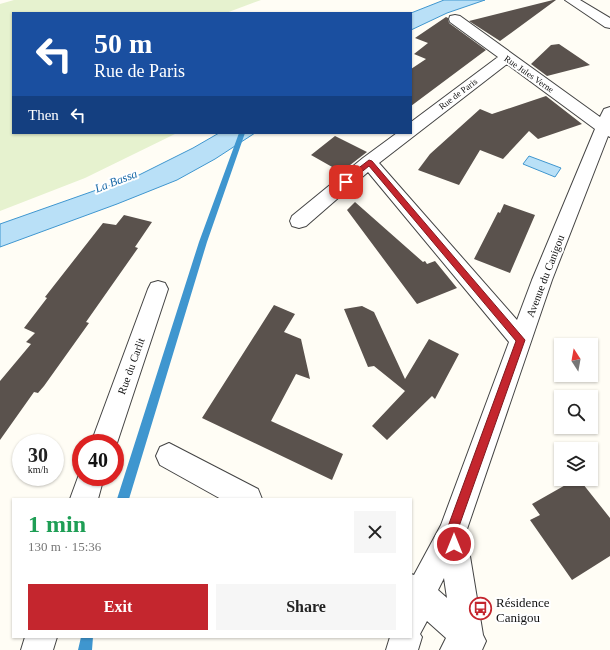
<!DOCTYPE html>
<html lang="en">
<head>
<meta charset="utf-8">
<style>
  :root { --surface:#fff; --page:#f6f6f6; --text:#222; --muted:#767676; --accent:#c4262e }
  body { margin:0; font-family:Georgia,serif; background:var(--page); color:var(--text); height:100vh; display:flex; flex-direction:column; font-size:15px; white-space:nowrap }
  * { box-sizing:border-box; margin:0 }
  p { font-size:13px; color:var(--muted) }
  .icon { flex:none; width:22px; height:22px; fill:none; stroke:currentColor; stroke-width:2; stroke-linecap:round; stroke-linejoin:round }
  .map { position:relative; flex:1; overflow:hidden }
  .sheet { position:absolute; left:12px; top:498px; width:400px; height:140px; display:flex; flex-direction:column; background:var(--surface); border-radius:0px; box-shadow:0 1px 3px #0004 }
  .sheet>* { flex:none }
  .banner { position:absolute; left:12px; top:12px; width:400px; height:122px; border-radius:0px; box-shadow:0 1px 3px #0004; background:#1a4fa0; color:#fff; overflow:hidden }
  .needle { width:26px; rotate:349deg }
  .controls { position:absolute; left:554px; top:338px; display:grid; gap:8px }
  .controls a { display:grid; place-items:center; width:44px; height:44px; border-radius:0px; background:var(--surface); box-shadow:0 1px 3px #0004; font-size:20px }
  .speed { position:absolute; left:12px; top:434px; display:flex; gap:8px; font-size:20px; font-weight:700; text-align:center }
  .speed>* { display:grid; place-content:center; width:52px; height:52px; border-radius:50%; background:var(--surface); box-shadow:0 1px 3px #0004; line-height:1 }
  .speed small { font-size:10px; font-weight:400 }
  .speed .limit { border:6px solid #d22; background:#fff; color:#111 }
  .pin { position:absolute; display:grid; place-items:center; width:34px; height:34px; color:#fff; margin:-17px; border-radius:8px; box-shadow:0 2px 6px #0006 }
  .me { position:absolute; width:44px; margin:-22px; rotate:0deg; stroke-linejoin:round; filter:drop-shadow(0 0 3px #0008) }
  .turn { display:flex; align-items:center; gap:14px; height:84px; padding:0 16px; font-size:18px }
  .turn .icon { width:52px; height:52px; stroke-width:2.5 }
  .turn b { display:block; font-size:28px; line-height:34px }
  .then { display:flex; align-items:center; height:38px; padding:0 16px; background:#0003; gap:8px; font-size:15px }
  .round { display:grid; place-items:center; flex:none; width:42px; height:42px; border-radius:0px; background:var(--page) }
  .summary { display:flex; align-items:center; justify-content:space-between; height:68px; padding:0 16px }
  h1 { font-size:24px; font-weight:800; line-height:30px; color:#1e9e55 }
  .primary-button { display:flex; gap:8px; margin-top:auto; padding:8px 16px }
  .primary-button a { flex:1; height:46px; border-radius:0px; background:var(--accent); color:#fff; font-size:16px; font-weight:800; line-height:46px; text-align:center }
  .primary-button a+a { background:var(--page); color:var(--text) }
  .map>svg:first-child { display:block }
</style>
</head>
<body>
<div class="map">
<svg width="610" height="650" viewBox="0 0 610 650">
  <rect width="100%" height="100%" fill="#fffdf5"/>
  <path fill="#e6f2cf" d="M 14,0 L 261,0 L 226,13 L 13,13 L 13,133 L 177,133 L 85,178 L 0,211 L 0,4 Z"/>
  <path fill="#b9e0f7" stroke="#3f96cf" d="M 444,0 L 485,0 L 447,13 L 411,30 L 411,13 Z
    M 219,133 L 255,133 L 215,159 L 177,180 L 117,204 L 0,247 L 0,224 L 139,175 L 193,148 Z
    M 529,156 L 561,168 L 555,177 L 523,164 Z"/>
  <g fill="none" stroke-linecap="round" stroke-linejoin="round">
    <path fill="#3f96cf" fill-rule="evenodd" d="M 239,133 L 245,133 L 207,242 L 129,499 L 117,499 L 199,242 Z
      M 81,637 L 93,637 L 92,650 L 78,650 Z"/>
  </g>
  <path fill="#5a524d" d="M 556,0 L 500,41 L 469,21 L 553,0 Z
    M 446,17 L 448,18 L 449,23 L 486,50 L 411,106 L 411,69 L 426,59 L 414,54 L 428,43 L 415,38 Z
    M 559,44 L 590,65 L 547,76 L 531,64 L 551,45 Z
    M 546,96 L 582,124 L 538,139 L 529,131 L 503,159 L 480,150 L 459,185 L 418,170 L 430,154 L 480,109 L 492,114 Z
    M 335,136 L 367,152 L 341,172 L 311,155 Z
    M 355,202 L 423,262 L 425,261 L 427,264 L 435,261 L 457,288 L 417,304 L 347,210 Z
    M 504,204 L 535,215 L 510,273 L 474,259 L 498,212 L 500,213 Z
    M 124,215 L 152,222 L 135,247 L 138,248 L 86,322 L 89,323 L 44,386 L 38,393 L 34,392 L 0,440 L 0,381 L 31,344 L 26,342 L 35,333 L 24,328 L 47,298 L 45,297 L 103,223 L 116,225 Z
    M 274,305 L 295,314 L 284,332 L 301,339 L 310,379 L 296,374 L 271,421 L 343,454 L 332,480 L 202,418 Z
    M 362,306 L 374,312 L 405,379 L 429,339 L 459,354 L 435,399 L 432,396 L 387,440 L 372,426 L 405,391 L 374,366 L 368,367 L 344,309 Z
    M 576,479 L 579,479 L 610,518 L 610,556 L 572,580 L 530,520 L 540,515 L 532,504 Z"/>
  <g fill="none" stroke-linecap="round" stroke-linejoin="round">
    <defs>
      <path id="minor" d="M 565,0 L 580,0 L 610,18 L 610,28 L 605,27 Z
        M 455,15 L 460,16 L 600,117 L 604,109 L 610,107 L 610,137 L 608,136 L 552,280 L 466,532 L 483,635 L 486,641 L 482,650 L 440,650 L 446,638 L 427,621 L 420,634 L 422,637 L 418,650 L 386,650 L 390,637 L 411,637 L 411,574 L 414,575 L 441,525 L 509,342 L 368,172 L 306,226 L 299,228 L 292,226 L 290,221 L 292,216 L 363,158 L 397,133 L 411,133 L 411,122 L 498,57 L 450,22 L 449,19 L 450,16 ZM 507,64 L 595,129 L 532,280 L 517,320 L 379,163 ZM 444,578 L 447,598 L 438,590 Z
        M 158,281 L 165,283 L 168,289 L 117,443 L 115,447 L 115,443 L 91,443 L 148,289 L 151,283 Z
        M 169,443 L 258,489 L 262,499 L 221,499 L 160,465 L 156,456 L 160,447 Z
        M 81,469 L 81,477 L 104,477 L 98,499 L 70,499 Z
        M 25,637 L 57,637 L 53,650 L 21,650 Z"/>
    </defs>
    <use href="#minor" stroke="#444" stroke-width="2"/>
    <use href="#minor" fill="#fff" fill-rule="evenodd"/>
  </g>
  <path fill="#c4262e" stroke="#7f191e" d="M 369,160 L 372,161 L 525,340 L 457,532 L 460,544 L 458,548 L 454,550 L 450,548 L 446,532 L 516,341 L 369,166 L 348,183 L 343,183 L 343,180 Z"/>
  <defs>
    <symbol id="bus-ring" viewBox="-11 -11 22 22"><circle r="9.5" fill="#fff" stroke="#c4262e" stroke-width="1.5"/><path d="M-5-6H5V4H4V6H2V4H-2V6H-4V4H-5ZM-3.5-4V0h7V-4ZM-3.5 1.2v1.5H-2V1.2ZM2 1.2v1.5H3.5V1.2Z" fill="#c4262e"/></symbol>
  </defs>
  <g fill-rule="evenodd">
    <use href="#bus-ring" x="468" y="596" width="25" height="25"/>
  </g>
  <g text-anchor="middle" dominant-baseline="central" stroke-width="4" stroke-linejoin="round" paint-order="stroke">
    <g font-size="9" fill="#111" stroke="#fff">
      <text transform="translate(529 74) rotate(35)">Rue Jules Verne</text>
      <text transform="translate(458 94) rotate(-37)">Rue de Paris</text>
    </g>
    <g font-size="11" fill="#111" stroke="#fff">
      <text transform="translate(545 276) rotate(-69)">Avenue du Canigou</text>
      <text transform="translate(131 366) rotate(-70)">Rue du Carlit</text>
    </g>
    <g font-size="12" font-style="italic" fill="#1768a6" stroke="#fff">
      <text transform="translate(116 181) rotate(-21)">La Bassa</text>
    </g>
    <g font-size="13" fill="#111" stroke="#fff" text-anchor="start">
      <text x="496" y="602">Résidence<tspan x="496" dy="15">Canigou</tspan></text>
    </g>
  </g>
</svg>
<div class="controls">
<a><svg class="needle" viewBox="-14 -14 28 28"><path d="M0-13l5 13h-10z" fill="#e53935"/><path d="M0 13l5-13h-10z" fill="#767676"/></svg></a>
<a><svg class="icon" aria-label="search" viewBox="0 0 24 24"><circle cx="10" cy="10" r="6"/><path d="M15 15l6 6"/></svg></a>
<a><svg class="icon" aria-label="layers" viewBox="0 0 24 24"><path d="M12 4l9 5-9 5-9-5zM3 14l9 5 9-5"/></svg></a>
</div>
<div class="speed"><div>30<small>km/h</small></div><div class="limit">40</div></div>
<div class="pin" style="left:346px;top:182px;background:#d93025"><svg class="icon" aria-label="arrive" viewBox="0 0 24 24"><path d="M6 21V4h12l-3 4 3 4H6"/></svg></div>
<svg class="me" style="left:454px;top:544px" viewBox="-20 -20 40 40"><circle r="17" fill="#c4262e" stroke="#fff" stroke-width="3"/><path d="M0-11L8 9 0 5-8 9z" fill="#fff"/></svg>
<div class="banner">
<div class="turn"><svg class="icon" aria-label="left" viewBox="0 0 24 24"><path d="M17 20v-9H6M10 6l-5 5 5 5"/></svg><div><b>50 m</b>Rue de Paris</div></div>
<div class="then">Then<svg class="icon" aria-label="left" viewBox="0 0 24 24"><path d="M17 20v-9H6M10 6l-5 5 5 5"/></svg></div>
</div>
<section class="sheet">
<div class="summary"><div><h1>1 min</h1><p>130 m · 15:36</p></div><a class="round"><svg class="icon" aria-label="close" viewBox="0 0 24 24"><path d="M6 6l12 12M18 6L6 18"/></svg></a></div>
<div class="primary-button"><a>Exit</a><a>Share</a></div>
</section>
</div>
</body>
</html>
